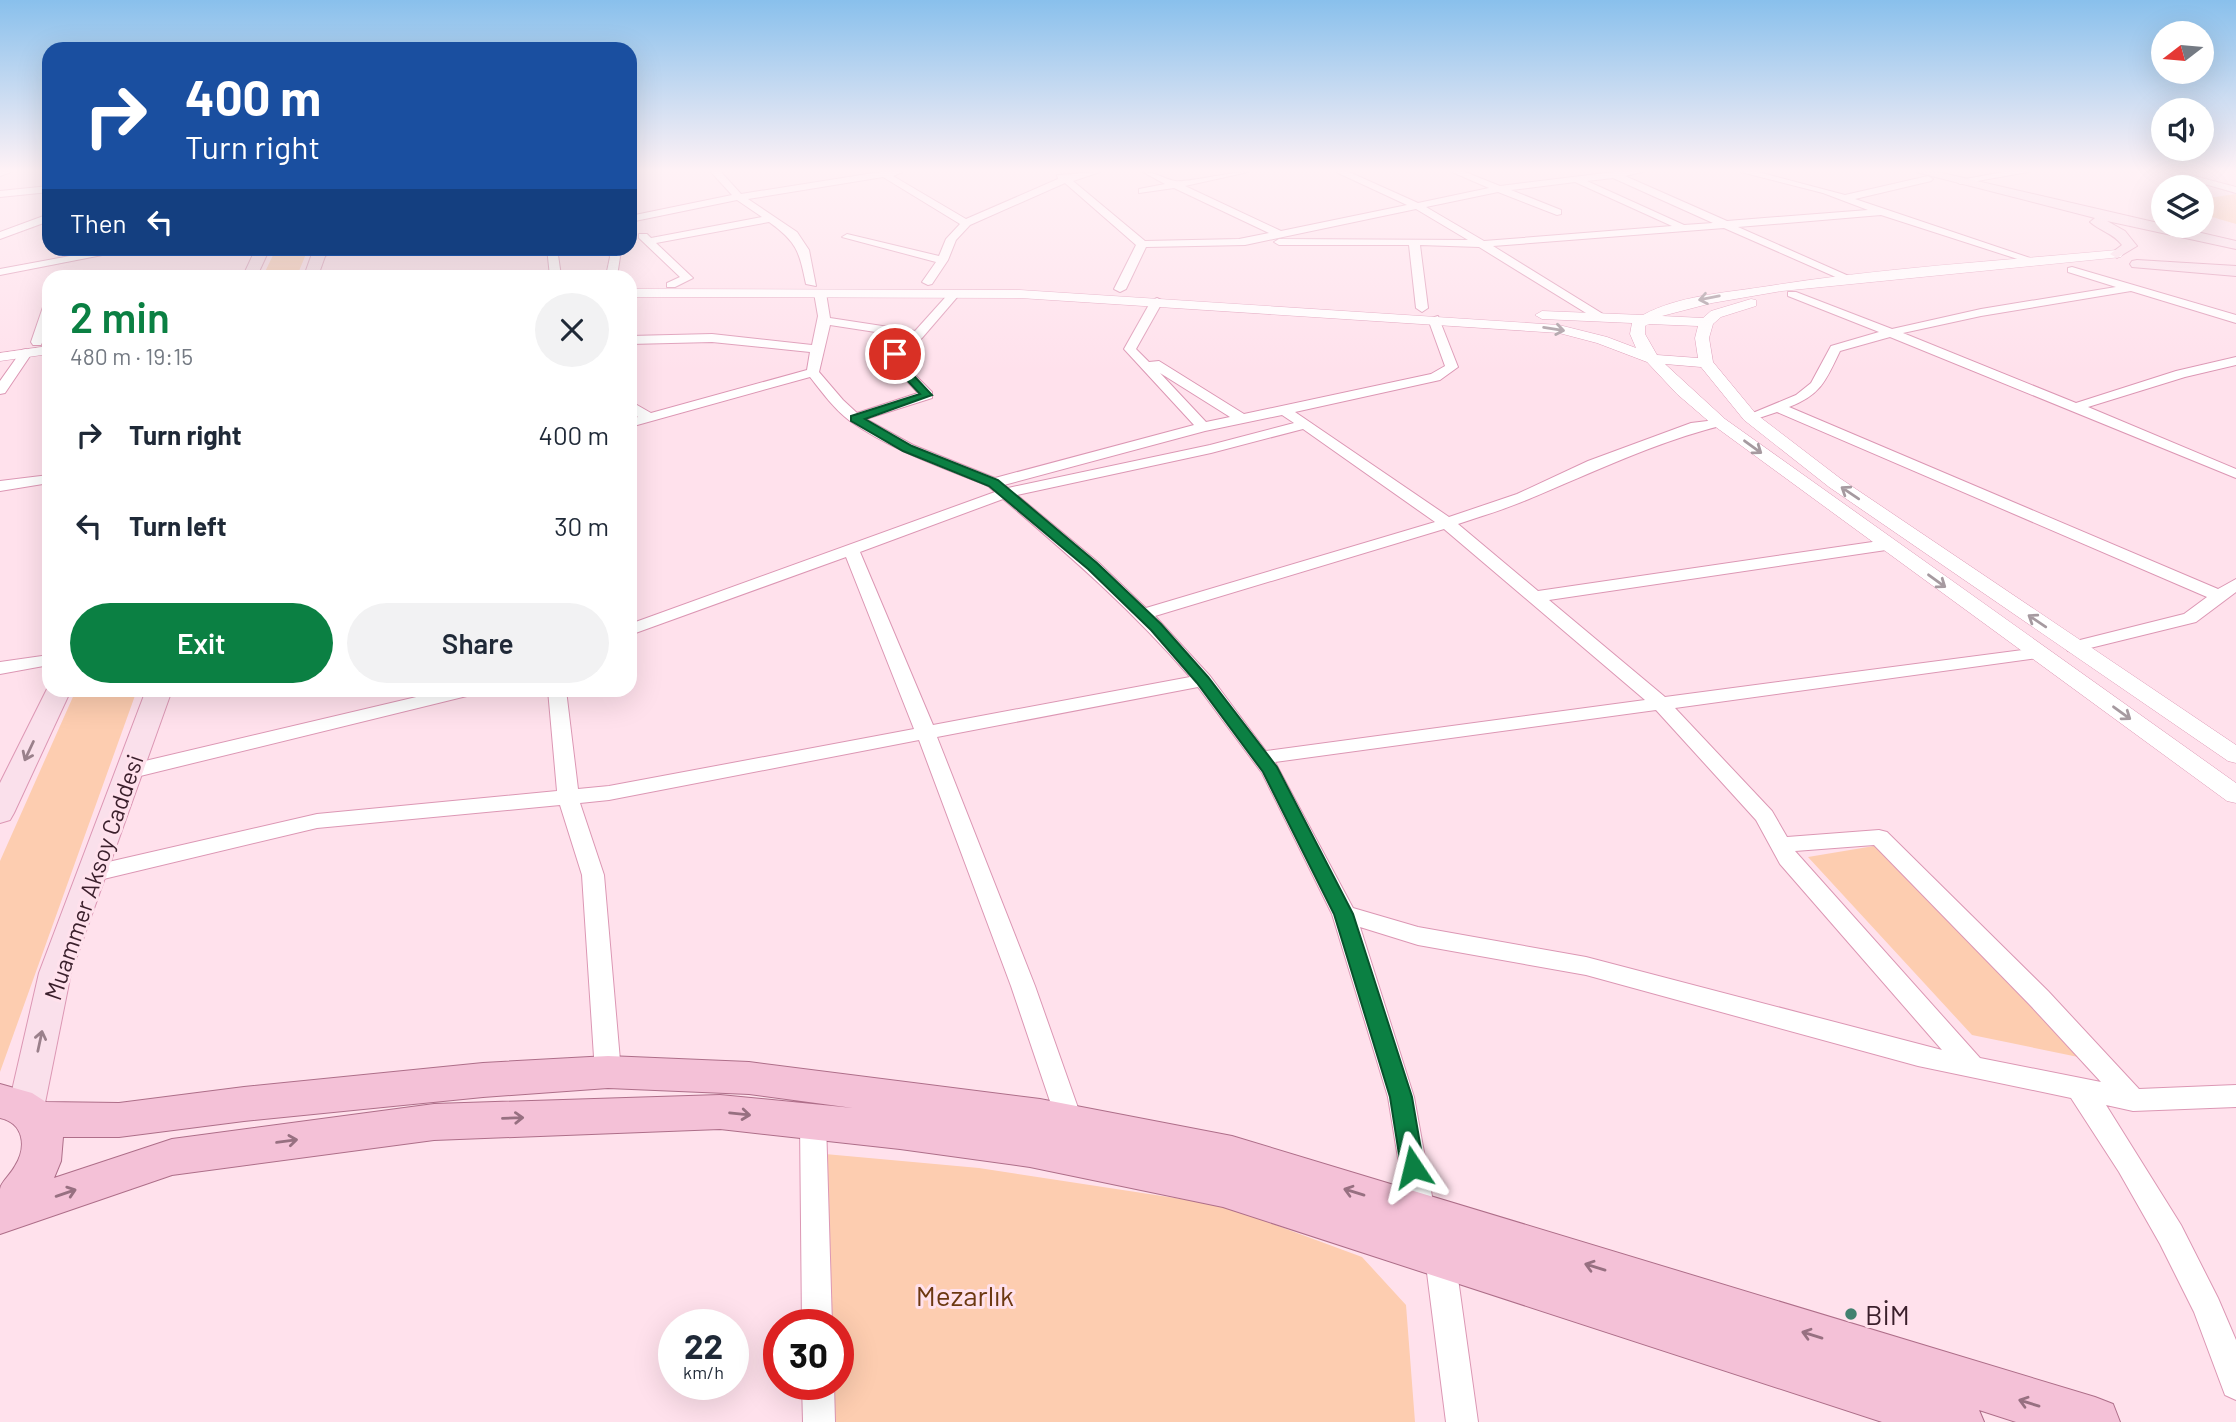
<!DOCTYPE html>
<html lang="en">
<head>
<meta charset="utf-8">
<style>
  :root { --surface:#fff; --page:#f2f2f3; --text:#1f2937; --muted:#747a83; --accent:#0b8043 }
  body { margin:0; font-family:Barlow,sans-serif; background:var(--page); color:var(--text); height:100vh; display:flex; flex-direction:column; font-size:26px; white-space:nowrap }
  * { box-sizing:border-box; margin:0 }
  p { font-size:23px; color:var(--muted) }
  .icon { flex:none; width:38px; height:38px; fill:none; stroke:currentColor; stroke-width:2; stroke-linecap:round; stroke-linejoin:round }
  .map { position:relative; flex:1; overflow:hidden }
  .details { position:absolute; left:42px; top:270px; width:595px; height:427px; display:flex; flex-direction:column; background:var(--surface); border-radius:21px; box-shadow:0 7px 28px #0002 }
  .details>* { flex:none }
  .top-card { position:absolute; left:42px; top:42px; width:595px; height:214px; border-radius:21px; box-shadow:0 7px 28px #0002; background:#1a4fa0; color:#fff; overflow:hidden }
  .needle { width:46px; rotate:254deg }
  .controls { position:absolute; left:2151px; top:21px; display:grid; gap:14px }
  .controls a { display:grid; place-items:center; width:63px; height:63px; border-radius:50%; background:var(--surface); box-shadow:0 7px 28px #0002; font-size:35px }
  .speed { position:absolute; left:658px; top:1309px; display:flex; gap:14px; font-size:35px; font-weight:700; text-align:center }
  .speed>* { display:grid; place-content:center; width:91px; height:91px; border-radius:50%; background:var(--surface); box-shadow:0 7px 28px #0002; line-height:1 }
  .speed small { font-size:18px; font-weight:400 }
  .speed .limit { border:10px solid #d22; background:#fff; color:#111 }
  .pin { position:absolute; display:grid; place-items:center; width:60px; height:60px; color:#fff; margin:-30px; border:4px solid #fff; border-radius:50%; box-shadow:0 2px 7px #0007 }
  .me { position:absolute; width:77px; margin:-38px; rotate:350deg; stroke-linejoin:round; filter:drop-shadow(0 0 5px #0008) }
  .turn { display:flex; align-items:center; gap:24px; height:147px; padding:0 28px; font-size:32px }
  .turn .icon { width:91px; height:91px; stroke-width:2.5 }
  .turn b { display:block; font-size:49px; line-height:60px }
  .then { display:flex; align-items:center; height:66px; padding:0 28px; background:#0003; gap:14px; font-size:26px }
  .round { display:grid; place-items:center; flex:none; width:74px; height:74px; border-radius:37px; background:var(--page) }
  .overview { display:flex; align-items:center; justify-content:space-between; height:119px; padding:0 28px }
  h1 { font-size:42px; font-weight:600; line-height:52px; color:var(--accent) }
  .cta { display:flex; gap:14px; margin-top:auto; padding:14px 28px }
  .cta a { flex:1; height:80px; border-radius:42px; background:var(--accent); color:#fff; font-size:28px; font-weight:600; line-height:80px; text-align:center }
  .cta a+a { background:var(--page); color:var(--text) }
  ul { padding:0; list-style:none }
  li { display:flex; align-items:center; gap:21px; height:91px; padding:0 28px }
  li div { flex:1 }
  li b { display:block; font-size:26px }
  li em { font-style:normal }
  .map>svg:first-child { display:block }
</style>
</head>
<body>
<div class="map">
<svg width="2236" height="1422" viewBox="0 0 2236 1422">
  <rect width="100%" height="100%" fill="#ffe1ec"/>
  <path fill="#fdcdb0" d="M 2236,194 L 2236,224 L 2202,214 L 2202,202 L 2208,198 Z
    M 276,249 L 308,249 L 297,276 L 263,276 Z
    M 76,690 L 137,690 L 0,1072 L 0,861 Z
    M 1880,845 L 2083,1058 L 1972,1035 L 1808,857 Z
    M 825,1154 L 979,1168 L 1221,1205 L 1362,1257 L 1406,1305 L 1415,1422 L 830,1422 L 829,1384 L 838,1384 L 838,1325 L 828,1325 Z"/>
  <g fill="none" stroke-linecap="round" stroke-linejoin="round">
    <defs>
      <path id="minor" d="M 0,172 L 11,172 L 0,176 Z
        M 711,172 L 721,172 L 741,194 L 880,172 L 903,172 L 893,176 L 966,219 L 1058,179 L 1057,175 C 1071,175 1085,172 1100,172 L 1073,181 L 1145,241 L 1239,239 L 1269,233 L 1174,188 L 1139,193 L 1139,189 L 1165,184 L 1143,172 C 1157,172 1163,179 1175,181 C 1187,183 1229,172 1248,172 L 1185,186 L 1281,231 L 1407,205 L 1336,172 L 1349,172 L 1418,203 L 1489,188 L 1452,172 L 1465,172 L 1500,186 L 1614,172 L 1642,172 L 1625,176 L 1727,221 L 1868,210 L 1823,193 L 1741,172 L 1758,172 L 1845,195 L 1928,176 L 1933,179 L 1931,181 L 1855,199 L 2045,263 L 2036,265 L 1881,215 L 1738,227 L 1851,277 L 1853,279 L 1847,282 L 1724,228 L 1493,246 L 1603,314 L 1603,320 L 1599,321 L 1479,247 L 1420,245 L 1428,308 L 1422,312 L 1416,308 L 1409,245 L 1279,245 L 1274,242 L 1279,239 L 1468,240 L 1416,209 L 1245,245 L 1146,247 L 1126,289 L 1120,292 L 1114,289 L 1136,245 L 1065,183 L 970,225 L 956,240 L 948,260 L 932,284 L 928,285 L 922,282 L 936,262 L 842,237 L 847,234 L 939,256 L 946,239 L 960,224 L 883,177 L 748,199 L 797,232 L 809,250 L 816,286 L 806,284 C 799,251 797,242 769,222 L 656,243 L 693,278 L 675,287 L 667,287 L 667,283 L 680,277 L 639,238 L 639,234 L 647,234 L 651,238 L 762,217 L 737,200 L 630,222 L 630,216 L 732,195 ZM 1613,178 L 1713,223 L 1684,225 L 1587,181 ZM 1575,182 L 1672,226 L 1484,241 L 1426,207 L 1498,192 L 1557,215 L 1561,214 L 1561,210 L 1511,190 Z
        M 2003,172 L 2028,172 L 1960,184 L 1955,181 Z
        M 2163,172 L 2179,172 L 2236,187 L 2236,193 Z
        M 49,186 L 49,192 L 0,197 L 0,191 Z
        M 49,214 L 49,221 L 0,239 L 0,232 Z
        M 113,248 L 138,248 L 0,275 L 0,269 Z
        M 332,248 L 358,248 L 319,257 L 314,254 Z
        M 547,248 L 557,248 L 561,276 L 550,276 Z
        M 607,248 L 617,248 L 620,257 L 617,276 L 606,276 L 610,257 Z
        M 2072,267 L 2236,315 L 2236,323 L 2131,291 L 1981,316 L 1903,333 L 2076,403 L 2176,371 L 2236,357 L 2236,365 L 2185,377 L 2088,407 L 2236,469 L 2236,478 L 1890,337 L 1840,351 C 1826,380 1821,395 1789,407 L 2218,589 L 2236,579 L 2236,592 L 2196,622 L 2074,652 L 2068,651 L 2065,647 L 2068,643 L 2184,614 L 2207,597 L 1777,412 L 1750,421 L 1743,417 L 1796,395 L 1811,383 L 1831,346 L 1879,332 L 1788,296 L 1788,292 L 1796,292 L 1892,329 L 1981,309 L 2116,287 L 2068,272 L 2068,268 Z
        M 820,290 L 826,293 L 830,318 L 915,331 L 951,291 L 959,291 L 959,295 L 922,338 L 901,355 L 902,362 L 932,392 L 932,398 L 866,419 L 913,445 L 995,478 L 1194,425 L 1124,349 L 1151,301 L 1157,298 L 1163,301 L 1136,349 L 1149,362 L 1159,361 L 1244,414 L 1431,374 L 1445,366 L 1428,319 L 1438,316 L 1458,367 L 1440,380 L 1295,412 L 1449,517 L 1517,494 L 1588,461 L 1691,423 L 1724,419 L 1724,425 C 1655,442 1594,472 1529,499 C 1506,509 1482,516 1458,524 L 1538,591 L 1886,540 L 1894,545 L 1886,550 L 1549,600 L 1665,697 L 2037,648 L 2043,649 L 2046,653 L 2043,657 L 2037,658 L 1675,708 L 1772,811 L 1787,837 L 1879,830 L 1887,832 L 2048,991 L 2139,1089 L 2236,1085 L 2236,1107 L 2133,1111 L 2106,1105 L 2181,1225 L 2218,1298 L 2236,1340 L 2236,1400 L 2225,1395 L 2194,1312 L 2160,1244 L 2119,1172 L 2071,1098 L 1918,1066 L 1586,975 L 1418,945 L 1360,927 L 1414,1097 L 1435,1213 L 1431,1222 L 1421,1226 L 1411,1222 L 1407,1213 L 1388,1097 L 1332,914 L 1262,773 L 1198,687 L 937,737 L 1035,986 L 1083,1122 L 1080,1130 L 1070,1133 L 1060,1130 L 1057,1122 L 1011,986 L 919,740 L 609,800 L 580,803 L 604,875 L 621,1072 L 617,1079 L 608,1083 L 599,1079 L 595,1072 L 582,875 L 560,805 L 317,828 L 91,882 L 83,879 L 80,874 L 83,869 L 91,866 L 317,814 L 557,791 L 548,690 L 566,690 L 578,789 L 609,786 L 914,729 L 846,557 L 630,635 L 630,624 L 995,492 L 988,486 C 941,467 891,450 850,421 C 834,409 822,392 810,377 L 630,427 L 630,419 L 638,417 L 630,411 L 630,401 L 651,413 L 807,370 L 810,352 L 712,342 L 630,344 L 630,336 L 712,334 L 812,345 L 818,316 L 814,293 ZM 830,325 L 908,337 L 891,351 L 890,363 L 918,393 L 857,413 L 843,400 L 819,372 ZM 1160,373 L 1230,417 L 1206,422 ZM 1282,415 L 1294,423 L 1210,445 L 1008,488 L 1004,485 L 1205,431 ZM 1303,429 L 1435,522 L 1146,608 L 1098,562 L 1017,495 L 1211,453 ZM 1003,499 C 1069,555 1133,611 1190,677 L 933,725 L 860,552 ZM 1444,529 L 1645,700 L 1266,751 L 1210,676 L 1155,616 ZM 1656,710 L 1756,820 L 1780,864 L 1942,1050 L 1586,957 L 1418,927 L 1353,908 L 1275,762 ZM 1874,845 L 2030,1005 L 2101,1082 L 1980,1058 L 1795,851 Z
        M 49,303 C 49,319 48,331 41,345 L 33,345 L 31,342 L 43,307 Z
        M 26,349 L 32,353 L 5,393 L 0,394 L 0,381 L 22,350 Z
        M 49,475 L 49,483 L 0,491 L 0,481 Z
        M 49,655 L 49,665 L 0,674 L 0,662 Z
        M 446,690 L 477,690 L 475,694 L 128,779 L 121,777 L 118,772 L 121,767 L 128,765 Z
        M 813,1111 L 823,1114 L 826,1122 L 832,1325 L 802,1325 L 800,1122 L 803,1114 Z
        M 1440,1243 L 1450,1247 L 1455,1257 L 1478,1422 L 1446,1422 L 1425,1257 L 1430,1247 Z
        M 802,1384 L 834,1384 L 835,1422 L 803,1422 Z"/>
      <path id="tertiary" d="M 2117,250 L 2123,254 L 2121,257 L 1782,291 L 1712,303 L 1662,316 L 1703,318 L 1711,311 L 1751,299 L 1756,300 L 1756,306 L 1721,317 L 1713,324 L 1709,338 L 1713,362 L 1756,414 L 1841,479 L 2236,745 L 2236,763 L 2228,761 L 1829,487 L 1744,420 L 1701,367 L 1665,364 L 1725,419 L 2236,783 L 2236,803 L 2227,801 L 1713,425 L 1677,394 L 1647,362 L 1597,343 L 1559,333 L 1020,298 L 630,297 L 630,289 L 1020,290 L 1559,325 L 1607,337 L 1636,348 L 1630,334 L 1632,323 L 1542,319 L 1535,315 L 1542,311 L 1643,315 C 1678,296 1723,293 1762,287 C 1879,268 1999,261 2117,250 ZM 1649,324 L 1698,326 L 1695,338 L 1698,358 L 1657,355 L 1645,334 L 1645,326 Z
        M 49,346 L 49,354 L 0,361 L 0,353 Z"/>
      <path id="secondary" d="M 1916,172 L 1938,172 L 2236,241 L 2236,249 L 2107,221 L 2125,231 L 2137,246 L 2117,258 L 2110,254 L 2122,245 C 2113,233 2100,231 2090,222 L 2095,218 Z
        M 256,248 L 270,248 L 257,276 L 243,276 Z
        M 314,248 L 328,248 L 318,276 L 304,276 Z
        M 2137,260 L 2236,266 L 2236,276 L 2132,267 L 2130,264 L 2132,261 Z
        M 49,685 L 49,690 L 71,690 L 14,813 L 10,820 L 0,823 L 0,783 Z
        M 146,690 L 172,690 L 71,973 L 44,1108 L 39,1119 L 26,1123 L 13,1119 L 8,1108 L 39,973 Z"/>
      <path id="primary" d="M 608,1056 L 749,1062 L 1040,1099 L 1232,1136 L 2095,1397 L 2113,1404 L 2120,1422 L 2016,1422 L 1979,1410 L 1984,1422 L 1882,1422 L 1223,1207 L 1030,1167 L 900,1149 L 720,1129 L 434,1140 L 172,1175 L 0,1234 C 0,1220 0,1203 0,1189 C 1,1182 11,1174 15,1166 C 27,1147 24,1123 0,1118 L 0,1084 L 32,1093 L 46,1102 L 119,1103 L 244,1087 L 483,1063 ZM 608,1088 L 749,1094 L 853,1108 L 720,1095 L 434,1104 L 172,1139 L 54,1178 L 61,1161 L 63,1137 L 119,1137 L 244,1121 L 483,1097 Z"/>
    </defs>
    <use href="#minor" stroke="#dc97b4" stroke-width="2"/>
    <use href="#tertiary" stroke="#dc97b4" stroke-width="1"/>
    <use href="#secondary" stroke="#dc97b4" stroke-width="2"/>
    <use href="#primary" stroke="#ae6e89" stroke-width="2"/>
    <use href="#minor" fill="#fff" fill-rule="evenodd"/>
    <use href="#tertiary" fill="#fff" fill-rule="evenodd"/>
    <use href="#secondary" fill="#fae0eb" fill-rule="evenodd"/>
    <use href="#primary" fill="#f4c1d7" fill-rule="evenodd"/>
  </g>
  <defs><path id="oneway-shaft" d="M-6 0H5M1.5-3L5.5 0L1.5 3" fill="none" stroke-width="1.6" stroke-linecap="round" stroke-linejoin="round" transform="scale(1.75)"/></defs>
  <g stroke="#a69aa0">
    <use href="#oneway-shaft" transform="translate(1709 298) rotate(169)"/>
    <use href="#oneway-shaft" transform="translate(1554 329) rotate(9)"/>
    <use href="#oneway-shaft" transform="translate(1753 447) rotate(36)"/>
    <use href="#oneway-shaft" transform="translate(1850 493) rotate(-146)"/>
    <use href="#oneway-shaft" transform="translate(1937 581) rotate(36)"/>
    <use href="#oneway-shaft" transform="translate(2037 621) rotate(-146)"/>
    <use href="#oneway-shaft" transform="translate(2122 713) rotate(36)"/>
  </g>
  <g stroke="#9a808b">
    <use href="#oneway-shaft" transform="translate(29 751) rotate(115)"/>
    <use href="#oneway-shaft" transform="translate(40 1041) rotate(-78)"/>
  </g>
  <g stroke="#977081">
    <use href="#oneway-shaft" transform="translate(740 1114) rotate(6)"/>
    <use href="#oneway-shaft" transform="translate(513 1118) rotate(-2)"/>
    <use href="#oneway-shaft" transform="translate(287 1141) rotate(-8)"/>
    <use href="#oneway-shaft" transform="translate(1354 1192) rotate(-163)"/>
    <use href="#oneway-shaft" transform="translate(66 1193) rotate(-19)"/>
    <use href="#oneway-shaft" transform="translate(1595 1267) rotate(-163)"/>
    <use href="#oneway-shaft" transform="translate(1812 1335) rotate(-163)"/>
    <use href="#oneway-shaft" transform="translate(2029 1403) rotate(-163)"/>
  </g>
  <linearGradient id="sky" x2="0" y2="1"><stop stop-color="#89c0ec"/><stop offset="0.46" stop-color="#fff2f6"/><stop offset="1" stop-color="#fff2f6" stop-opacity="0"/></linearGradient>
  <rect width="2236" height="371" fill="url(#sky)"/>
  <path fill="#0b8043" stroke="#07532c" stroke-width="2" d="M 891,352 L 898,352 L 901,362 L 932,395 L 865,419 L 912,446 L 998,480 L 1097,563 L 1161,624 L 1208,677 L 1277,767 L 1353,914 L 1412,1097 L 1424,1167 L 1421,1174 L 1413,1177 L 1404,1174 L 1401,1167 L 1390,1097 L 1334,914 L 1263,772 L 1197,683 L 1151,630 L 1088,569 L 989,486 L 903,451 L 851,421 L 851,416 L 920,394 L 891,363 Z"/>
  <circle fill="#42816f" stroke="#ffe1ec" stroke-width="2.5" cx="1851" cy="1314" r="7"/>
  <g text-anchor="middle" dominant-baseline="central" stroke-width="6" stroke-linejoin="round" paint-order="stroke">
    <g font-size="24" fill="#3a1f2b" stroke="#ffe1ec">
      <text transform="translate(93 877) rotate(-71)">Muammer Aksoy Caddesi</text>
    </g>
    <g font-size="28" fill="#6c3811" stroke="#ffe1ec">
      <text x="965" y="1295">Mezarlık</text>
    </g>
    <g font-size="28" fill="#3a1f2b" stroke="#ffe1ec" text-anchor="start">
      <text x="1865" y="1314">BİM</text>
    </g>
  </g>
</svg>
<div class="controls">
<a><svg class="needle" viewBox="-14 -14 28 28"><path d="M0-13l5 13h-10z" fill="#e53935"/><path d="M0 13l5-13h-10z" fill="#747a83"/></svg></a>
<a><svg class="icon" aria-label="sound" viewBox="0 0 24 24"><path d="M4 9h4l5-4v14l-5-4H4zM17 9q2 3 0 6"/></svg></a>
<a><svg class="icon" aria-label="layers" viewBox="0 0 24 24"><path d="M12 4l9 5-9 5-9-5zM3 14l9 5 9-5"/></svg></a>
</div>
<div class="speed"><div>22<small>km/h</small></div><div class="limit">30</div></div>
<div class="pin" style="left:895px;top:354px;background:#d93025"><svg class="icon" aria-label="arrive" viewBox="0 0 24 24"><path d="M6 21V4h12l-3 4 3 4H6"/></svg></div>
<svg class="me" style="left:1413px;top:1167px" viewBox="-20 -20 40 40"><path d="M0-17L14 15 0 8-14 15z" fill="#0b8043" stroke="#fff" stroke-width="4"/></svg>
<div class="top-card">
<div class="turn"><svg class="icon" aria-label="right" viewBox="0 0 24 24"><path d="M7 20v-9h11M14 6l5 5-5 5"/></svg><div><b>400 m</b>Turn right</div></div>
<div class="then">Then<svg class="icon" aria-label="left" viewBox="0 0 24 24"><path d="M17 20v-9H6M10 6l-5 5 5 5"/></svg></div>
</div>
<section class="details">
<div class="overview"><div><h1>2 min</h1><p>480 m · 19:15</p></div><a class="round"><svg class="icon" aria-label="close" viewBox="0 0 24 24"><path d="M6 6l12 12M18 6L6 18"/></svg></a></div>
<ul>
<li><svg class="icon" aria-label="right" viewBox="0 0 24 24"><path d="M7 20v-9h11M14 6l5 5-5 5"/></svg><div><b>Turn right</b></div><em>400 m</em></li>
<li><svg class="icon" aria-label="left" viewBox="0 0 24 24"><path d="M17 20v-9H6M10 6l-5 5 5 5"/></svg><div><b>Turn left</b></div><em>30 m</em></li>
</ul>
<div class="cta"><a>Exit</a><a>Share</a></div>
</section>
</div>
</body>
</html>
